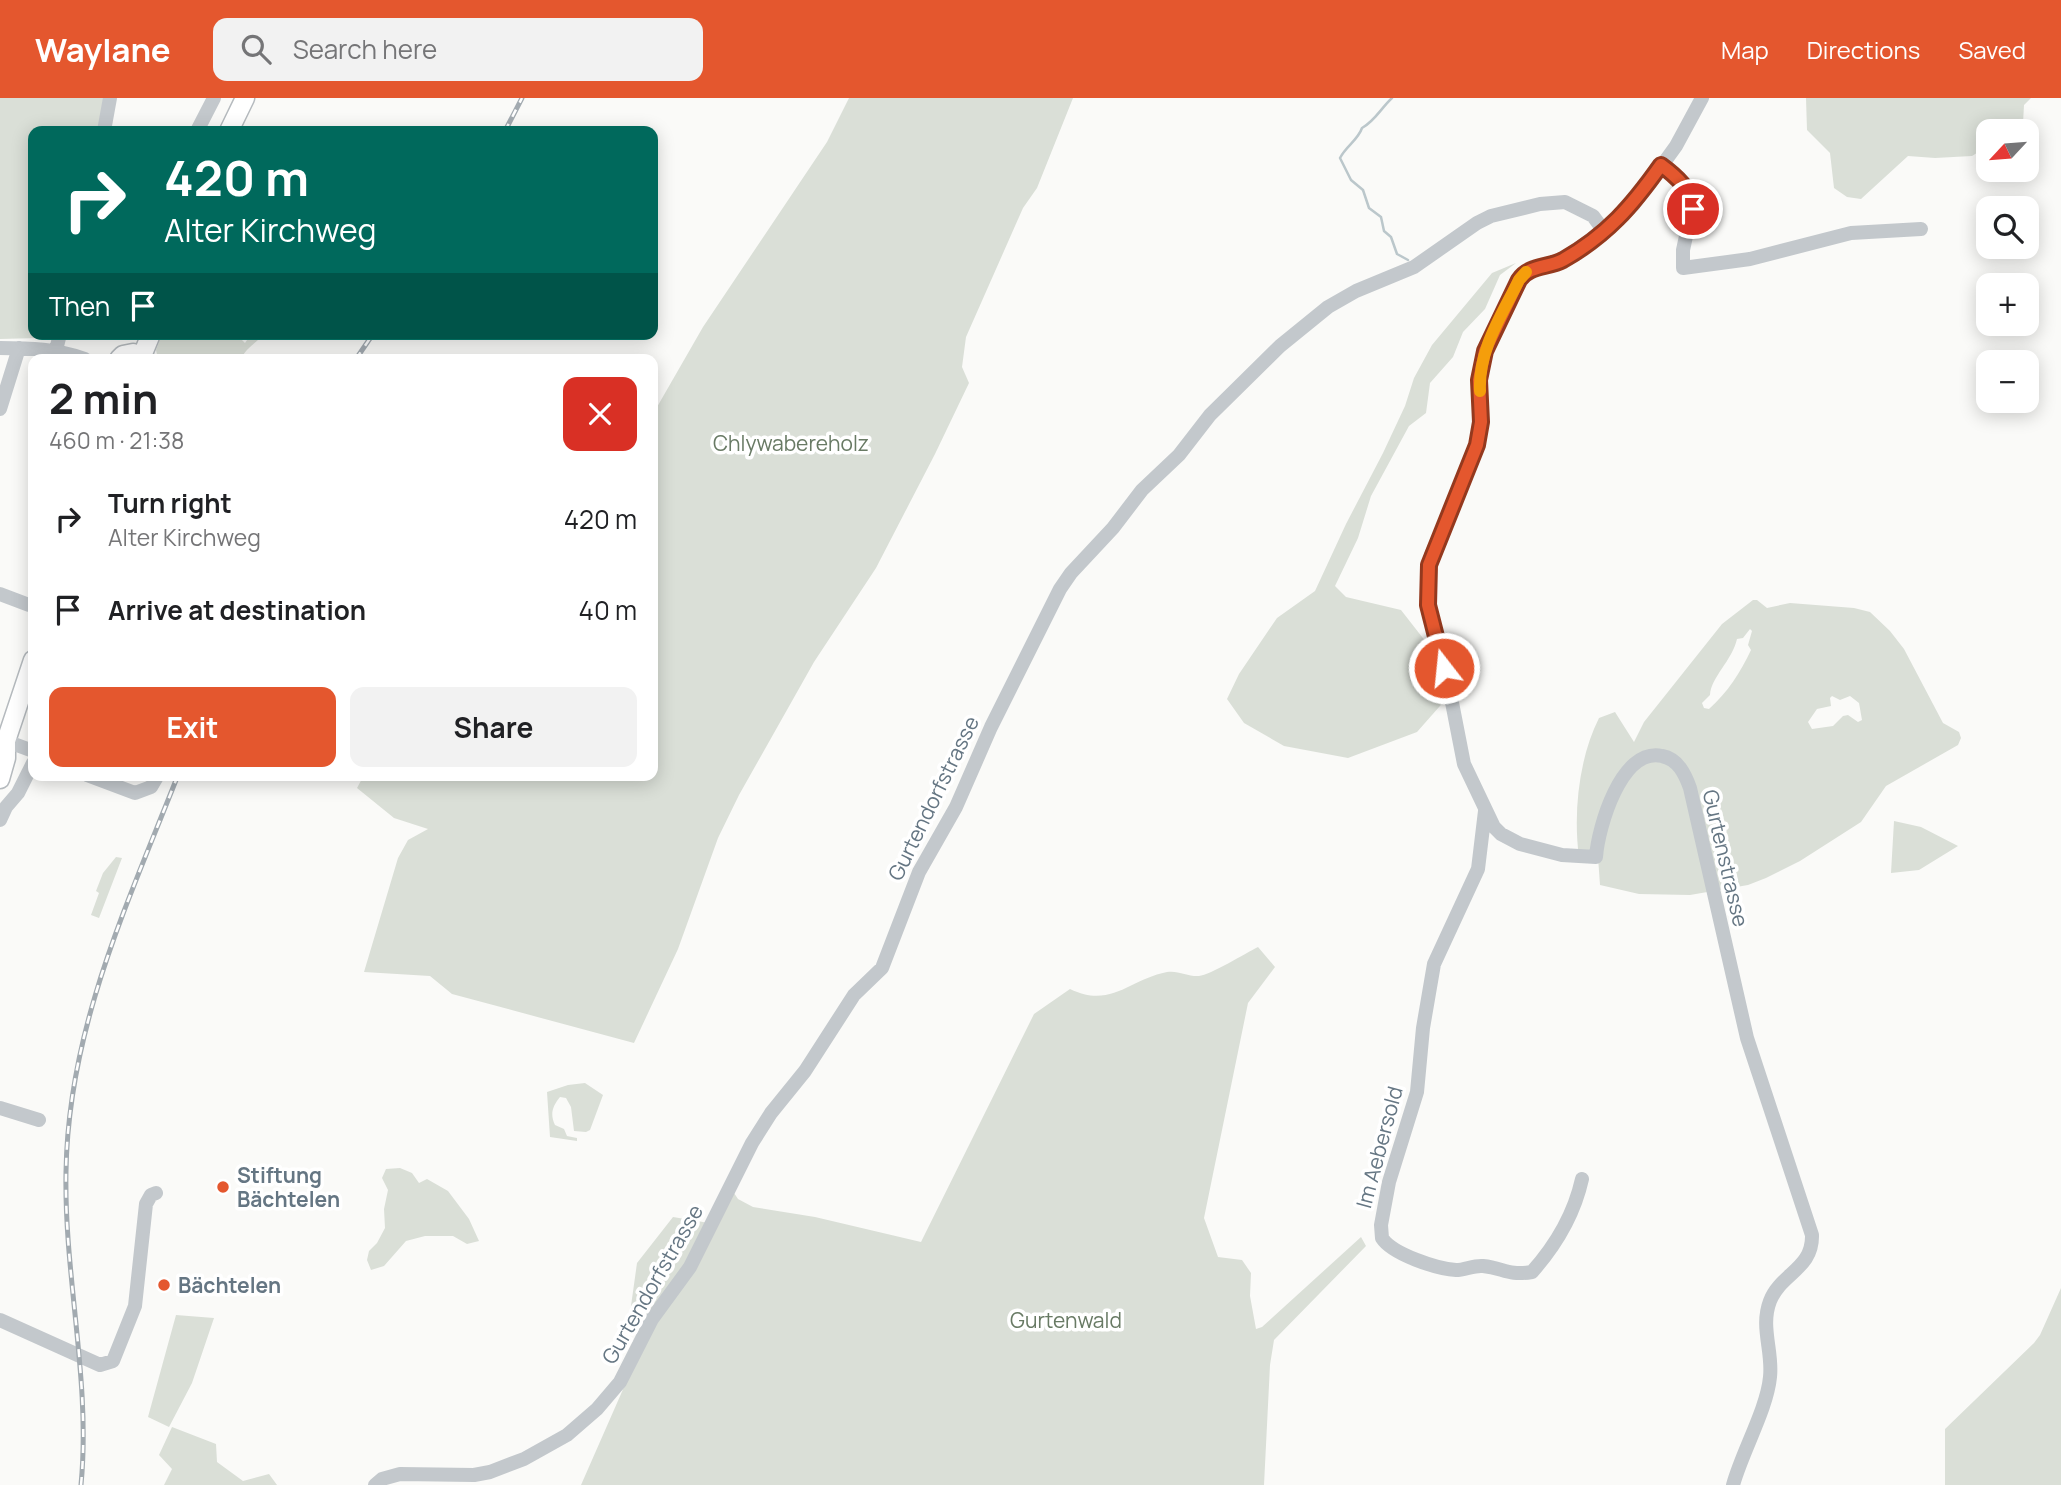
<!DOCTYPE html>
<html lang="en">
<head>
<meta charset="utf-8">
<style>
  :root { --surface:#fff; --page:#f2f2f2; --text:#202124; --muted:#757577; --accent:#e4572e }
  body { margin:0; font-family:Manrope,sans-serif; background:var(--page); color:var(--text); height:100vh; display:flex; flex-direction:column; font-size:26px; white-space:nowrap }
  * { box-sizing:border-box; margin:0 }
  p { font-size:23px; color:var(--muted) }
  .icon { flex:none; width:38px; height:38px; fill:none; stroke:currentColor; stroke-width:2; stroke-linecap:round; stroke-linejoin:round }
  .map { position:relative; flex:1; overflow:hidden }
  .panel { position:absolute; left:28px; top:256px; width:630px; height:427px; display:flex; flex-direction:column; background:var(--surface); border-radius:14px; box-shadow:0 4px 18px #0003 }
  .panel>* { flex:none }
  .guide { position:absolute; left:28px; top:28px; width:630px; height:214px; border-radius:14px; box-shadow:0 4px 18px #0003; background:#00695c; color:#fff; overflow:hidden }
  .needle { width:46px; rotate:244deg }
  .controls { position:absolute; left:1976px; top:21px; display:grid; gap:14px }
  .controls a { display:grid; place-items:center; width:63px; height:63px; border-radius:14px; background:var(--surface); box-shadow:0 4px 18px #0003; font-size:35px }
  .pin { position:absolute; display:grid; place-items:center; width:60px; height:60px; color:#fff; margin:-30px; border:4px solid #fff; border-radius:50%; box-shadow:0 2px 7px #0007 }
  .me { position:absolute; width:77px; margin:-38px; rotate:344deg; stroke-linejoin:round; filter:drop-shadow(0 0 5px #0008) }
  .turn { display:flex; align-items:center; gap:24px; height:147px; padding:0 21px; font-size:32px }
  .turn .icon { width:91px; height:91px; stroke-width:2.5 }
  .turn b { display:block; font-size:49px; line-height:60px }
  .then { display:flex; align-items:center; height:66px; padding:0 21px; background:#0003; gap:14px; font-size:26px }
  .round { display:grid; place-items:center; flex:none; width:74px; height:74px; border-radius:14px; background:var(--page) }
  .headline { display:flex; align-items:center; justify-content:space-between; height:119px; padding:0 21px }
  h1 { font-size:42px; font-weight:700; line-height:52px }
  .button { display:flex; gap:14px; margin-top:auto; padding:14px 21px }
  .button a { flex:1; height:80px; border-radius:14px; background:var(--accent); color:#fff; font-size:28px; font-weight:700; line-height:80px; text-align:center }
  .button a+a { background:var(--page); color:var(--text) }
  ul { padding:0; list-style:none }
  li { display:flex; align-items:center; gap:21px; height:91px; padding:0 21px }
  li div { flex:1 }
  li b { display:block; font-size:26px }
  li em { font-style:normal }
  header { display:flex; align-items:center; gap:42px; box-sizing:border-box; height:98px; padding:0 35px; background:var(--accent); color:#fff }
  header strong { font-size:33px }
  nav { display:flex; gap:38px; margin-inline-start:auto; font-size:24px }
  .search { width:490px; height:63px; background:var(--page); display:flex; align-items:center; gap:18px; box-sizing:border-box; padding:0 24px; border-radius:14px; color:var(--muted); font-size:26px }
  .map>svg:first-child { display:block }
</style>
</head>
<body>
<header>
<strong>Waylane</strong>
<div class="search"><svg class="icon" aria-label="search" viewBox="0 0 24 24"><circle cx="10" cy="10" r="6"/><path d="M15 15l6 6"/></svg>Search here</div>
<nav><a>Map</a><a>Directions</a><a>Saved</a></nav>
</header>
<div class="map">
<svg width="2061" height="1387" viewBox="0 0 2061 1387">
  <rect width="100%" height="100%" fill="#fafaf8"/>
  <path fill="#dadfd7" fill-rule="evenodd" d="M 0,0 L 107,0 L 99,33 L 33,33 L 33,236 L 39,236 L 39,240 L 0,241 Z
    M 849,0 L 1073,0 L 1037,90 L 1023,110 L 966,239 L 962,269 L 969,285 L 935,356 L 876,470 L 814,564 L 739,697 L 718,740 L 678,851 L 634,945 L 452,896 L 430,878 L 364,874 L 398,760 L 408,742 L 428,731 L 394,720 L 357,690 L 364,677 L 653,677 L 653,316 L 703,229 L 827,44 Z
    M 1806,0 L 2031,0 L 2024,7 L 2023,25 L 2005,33 L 1988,33 L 1988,48 L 1972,58 L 1935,60 L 1908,58 L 1861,101 L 1847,99 L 1834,90 L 1830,55 L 1807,32 Z
    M 1516,165 L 1500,177 L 1485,211 L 1463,234 L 1453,259 L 1430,285 L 1426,315 L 1409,328 L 1371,398 L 1358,440 L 1335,488 L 1346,499 L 1401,512 L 1433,553 L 1447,600 L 1417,634 L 1348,660 L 1284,648 L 1244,625 L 1227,601 L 1239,576 L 1277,520 L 1315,493 L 1346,426 L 1383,355 L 1405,308 L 1414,280 L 1432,247 L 1492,175 Z
    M 162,236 L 236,236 L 245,245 L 251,236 L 264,236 C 256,245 245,251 241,261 L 158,261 L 156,252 Z
    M 1753,502 L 1757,502 L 1767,510 L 1790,505 L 1854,510 L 1870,514 L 1890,533 L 1904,551 L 1943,625 L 1959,634 L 1961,640 L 1958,647 L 1886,688 L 1861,724 L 1800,763 L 1766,780 L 1748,787 L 1690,797 L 1639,796 L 1600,787 L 1598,759 L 1579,759 C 1573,714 1579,660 1599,620 L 1615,614 L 1634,644 L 1644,624 L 1722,526 ZM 1750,531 L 1752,533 L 1748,547 L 1751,552 C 1740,575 1728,594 1709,611 L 1704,610 L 1702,605 L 1710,597 C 1711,579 1732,563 1737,541 L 1743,540 ZM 1832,598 L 1840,602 L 1850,598 L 1859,605 L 1862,622 L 1858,624 L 1848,617 L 1843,618 L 1833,628 L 1812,631 L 1808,624 L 1817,611 L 1831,608 L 1830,600 Z
    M 1894,723 L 1921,729 L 1958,748 L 1919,772 L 1891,775 Z
    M 116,759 L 122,760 L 99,820 L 91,817 L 99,795 L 96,793 L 103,775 Z
    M 1258,849 L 1275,869 L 1248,905 L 1204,1120 L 1218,1159 L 1242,1162 L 1251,1175 L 1250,1198 L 1256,1231 L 1262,1229 L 1361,1139 L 1366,1148 L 1274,1242 L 1270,1267 L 1264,1387 L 581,1387 L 646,1239 L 631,1208 L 637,1165 L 673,1119 L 715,1126 L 734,1095 L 738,1101 L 753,1109 L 815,1119 L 921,1144 L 1034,916 L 1070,891 C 1111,911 1130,881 1167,874 C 1178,872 1189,879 1199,878 C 1210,877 1246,855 1258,849 Z
    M 585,985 L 603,997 L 590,1032 L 586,1034 L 574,1033 L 571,1009 L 566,1000 L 560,999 C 552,1009 550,1016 555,1027 L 564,1031 L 567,1038 L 577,1040 L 577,1043 L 550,1039 L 547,994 L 568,987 Z
    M 400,1070 L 412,1075 L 419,1085 L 427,1081 L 448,1093 L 469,1121 L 479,1143 L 467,1146 L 453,1138 L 425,1138 L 406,1143 L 384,1168 L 371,1172 L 367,1162 L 369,1153 L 377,1145 L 385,1130 L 384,1111 L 388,1092 L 382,1080 L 386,1071 Z
    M 2061,1190 L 2061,1387 L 1945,1387 L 1945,1331 L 2034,1245 L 2040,1237 Z
    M 176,1217 L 214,1220 L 192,1285 L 169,1329 L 148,1319 Z
    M 172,1329 L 216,1346 L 217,1364 L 243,1383 L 269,1376 L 277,1387 L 164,1387 L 172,1371 L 159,1357 Z"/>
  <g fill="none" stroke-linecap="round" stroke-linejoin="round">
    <path stroke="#bbc7cb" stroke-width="2.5" d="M 1392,0 C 1381,10 1375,23 1362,30 C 1358,42 1346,48 1340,60 L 1351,82 L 1363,92 L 1369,110 L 1381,119 L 1384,133 L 1391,139 L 1397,156 L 1408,162"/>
    <defs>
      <path id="major" d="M 229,33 L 245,0
        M 142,258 L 151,236
        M 119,261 L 123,257 L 133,255 L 144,261
        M 0,652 L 6,643 L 33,562
        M 0,681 L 6,660 L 6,643"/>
    </defs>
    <use href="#major" stroke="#b5babe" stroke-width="21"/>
    <path stroke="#c3c8cc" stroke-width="14" d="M 1702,0 L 1676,48 L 1634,106 L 1620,120 L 1560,164 L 1529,172 L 1523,175 L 1519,182 L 1485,253 L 1479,282 L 1481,324 L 1477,347 L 1466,378 L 1431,457 L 1427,478 L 1428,507 L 1448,584 L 1464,666 L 1494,729 L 1501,736 L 1520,746 L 1562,757 L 1596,759 C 1598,730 1621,649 1662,658 C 1678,661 1685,676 1690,690 L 1747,940 L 1812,1137 C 1813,1171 1781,1175 1770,1203 C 1760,1229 1773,1253 1770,1279 C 1767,1311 1742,1354 1733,1387
      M 104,33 L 110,0
      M 197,33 L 214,0
      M 1661,67 L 1680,84 L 1693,106 L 1683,152 L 1683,170 L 1750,161 L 1851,135 L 1921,131
      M 0,250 C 30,250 57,251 85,261
      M 56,252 L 60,236
      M 0,311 L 19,250
      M 0,496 L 29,507
      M 6,643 L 33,653
      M 87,677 L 135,695 L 151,689 L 158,677
      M 1485,713 L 1478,771 L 1434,866 L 1423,930 L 1417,994 L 1389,1084 L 1381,1127 L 1382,1140 C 1392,1156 1437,1171 1456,1172 C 1465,1172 1474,1167 1483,1168 C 1504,1170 1507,1178 1532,1174 C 1556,1147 1574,1117 1582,1081
      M 0,722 L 6,709 L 18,695 L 33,665
      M 0,1010 L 39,1022
      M 0,1222 L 100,1267 L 113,1263 L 135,1208 L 146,1106 L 151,1097 L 156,1095
      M 375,1387 L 382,1381 L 400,1376 L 474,1377 L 490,1374 L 524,1361 L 567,1337 L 597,1311 L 620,1284 L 652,1221 L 690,1169 L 752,1045 L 771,1015 L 805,973 L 854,897 L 882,870 L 919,774 L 956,709 L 991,629 L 1060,491 L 1071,475 L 1113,430 L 1142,392 L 1179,357 L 1210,317 L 1280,248 L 1328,209 L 1356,193 L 1414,169 L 1477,125 L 1491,118 L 1540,106 L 1565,104 L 1593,118 L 1604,133"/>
    <use href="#major" stroke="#fff" stroke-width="18"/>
    <defs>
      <path id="rail" d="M 505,33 L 522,0
        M 356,261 L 373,236
        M 81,1387 C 91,1282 64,1179 66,1074 C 68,931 127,807 178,677"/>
    </defs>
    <use href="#rail" stroke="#a2aab0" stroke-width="5"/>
    <use href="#rail" stroke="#fff" stroke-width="2.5" stroke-dasharray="8" stroke-linecap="butt"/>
  </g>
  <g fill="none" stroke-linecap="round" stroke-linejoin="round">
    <defs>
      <path id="route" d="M 1444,570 L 1428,507 L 1429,467 L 1477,347 L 1481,324 L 1479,282 L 1485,253 L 1519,182 C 1529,167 1548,170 1563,162 C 1607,137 1632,108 1661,67 C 1676,78 1692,92 1693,111"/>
    </defs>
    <use href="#route" stroke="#94391e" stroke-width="18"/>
    <use href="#route" stroke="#e4572e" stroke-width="12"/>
    <path stroke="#f59e0b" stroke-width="12" d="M 1480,293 C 1478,252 1502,217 1519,182 L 1526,174"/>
  </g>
  <g fill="#e4572e" stroke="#fff" stroke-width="2.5">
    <circle cx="223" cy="1089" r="7"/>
    <circle cx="164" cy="1187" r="7"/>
  </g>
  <g text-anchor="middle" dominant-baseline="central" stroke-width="7" stroke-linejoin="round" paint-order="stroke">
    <g font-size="21" fill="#687a64" stroke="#fff">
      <text x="791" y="345">Chlywabereholz</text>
      <text x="1066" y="1222">Gurtenwald</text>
    </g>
    <g font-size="21" fill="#657683" stroke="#fff">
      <text transform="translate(933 700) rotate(-64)">Gurtendorfstrasse</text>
      <text transform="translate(1726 760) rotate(77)">Gurtenstrasse</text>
      <text transform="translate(1379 1049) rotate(-75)">Im Aebersold</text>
      <text transform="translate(652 1186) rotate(-60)">Gurtendorfstrasse</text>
    </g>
    <g font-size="21" font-weight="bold" fill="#657683" stroke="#fff" text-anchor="start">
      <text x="237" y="1077">Stiftung<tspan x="237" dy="24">Bächtelen</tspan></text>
      <text x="178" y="1187">Bächtelen</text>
    </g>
  </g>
</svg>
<div class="controls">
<a><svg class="needle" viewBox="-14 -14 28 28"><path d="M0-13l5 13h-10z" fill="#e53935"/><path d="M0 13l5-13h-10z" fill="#757577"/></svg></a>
<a><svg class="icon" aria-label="search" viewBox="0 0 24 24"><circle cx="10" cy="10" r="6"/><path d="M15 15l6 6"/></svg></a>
<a>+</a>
<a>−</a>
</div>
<div class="pin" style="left:1693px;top:111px;background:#d93025"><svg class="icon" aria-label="arrive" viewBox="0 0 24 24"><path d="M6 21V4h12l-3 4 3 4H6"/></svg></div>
<svg class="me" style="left:1444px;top:570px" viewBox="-20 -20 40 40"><circle r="17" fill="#e4572e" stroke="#fff" stroke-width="3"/><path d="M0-11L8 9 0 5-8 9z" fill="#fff"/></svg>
<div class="guide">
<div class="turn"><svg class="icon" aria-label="right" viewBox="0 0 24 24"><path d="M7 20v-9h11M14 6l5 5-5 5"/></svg><div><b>420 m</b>Alter Kirchweg</div></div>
<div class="then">Then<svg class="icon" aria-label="arrive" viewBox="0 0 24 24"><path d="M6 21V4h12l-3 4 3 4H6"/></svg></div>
</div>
<section class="panel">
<div class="headline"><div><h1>2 min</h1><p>460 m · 21:38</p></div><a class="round" style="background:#d93025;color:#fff"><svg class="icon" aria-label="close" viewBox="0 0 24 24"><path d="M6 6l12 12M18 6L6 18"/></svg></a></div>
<ul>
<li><svg class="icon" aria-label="right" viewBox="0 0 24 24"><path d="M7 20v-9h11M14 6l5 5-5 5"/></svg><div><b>Turn right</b><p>Alter Kirchweg</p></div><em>420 m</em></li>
<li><svg class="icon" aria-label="arrive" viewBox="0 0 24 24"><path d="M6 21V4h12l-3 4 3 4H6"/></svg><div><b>Arrive at destination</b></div><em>40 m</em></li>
</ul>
<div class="button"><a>Exit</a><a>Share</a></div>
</section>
</div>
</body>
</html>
